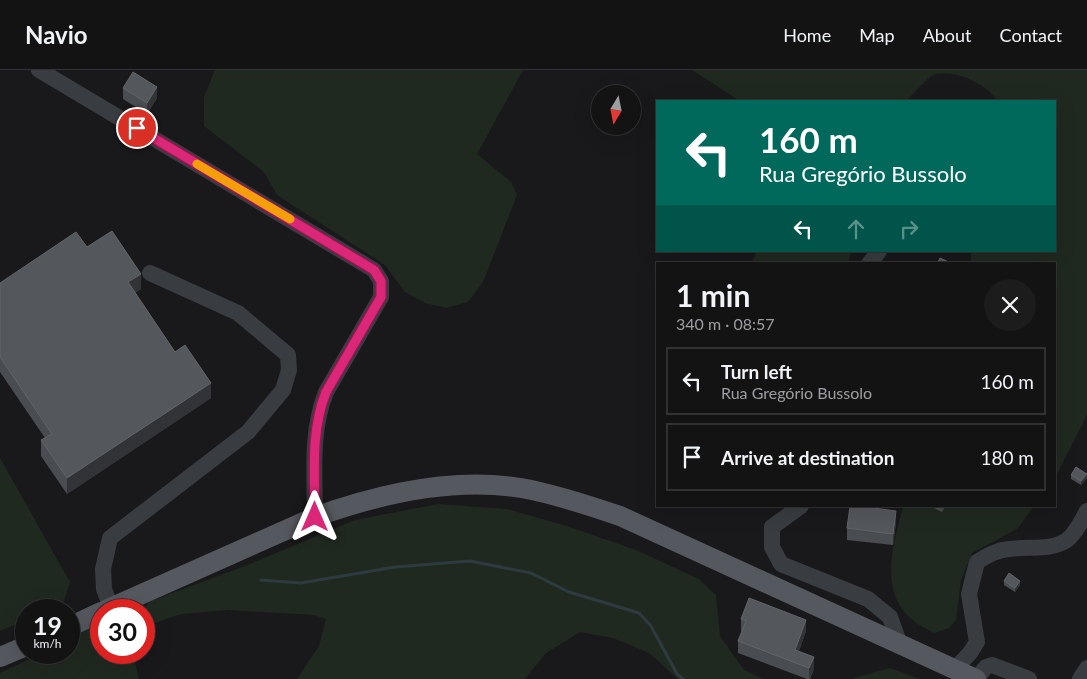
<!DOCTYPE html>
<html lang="en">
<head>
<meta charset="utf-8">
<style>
  :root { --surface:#131314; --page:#1c1c1d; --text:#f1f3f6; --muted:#9d9ea0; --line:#323234 }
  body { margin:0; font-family:Lato,sans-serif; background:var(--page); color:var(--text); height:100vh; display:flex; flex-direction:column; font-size:19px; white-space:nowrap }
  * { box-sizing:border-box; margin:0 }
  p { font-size:16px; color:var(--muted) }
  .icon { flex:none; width:28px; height:28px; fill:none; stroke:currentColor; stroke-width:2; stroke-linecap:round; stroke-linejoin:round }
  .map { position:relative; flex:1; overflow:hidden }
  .sheet { position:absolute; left:656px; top:192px; width:400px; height:245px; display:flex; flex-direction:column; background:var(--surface); border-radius:0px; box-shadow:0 5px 20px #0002,0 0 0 1px var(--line) }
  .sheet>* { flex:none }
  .banner { position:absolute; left:656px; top:30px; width:400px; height:152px; border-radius:0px; box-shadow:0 5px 20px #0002,0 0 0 1px var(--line); background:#00695c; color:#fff; overflow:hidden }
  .needle { width:32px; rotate:190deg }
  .fabs { position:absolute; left:591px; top:15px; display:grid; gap:10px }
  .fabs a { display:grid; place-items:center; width:50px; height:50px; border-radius:50%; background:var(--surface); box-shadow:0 5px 20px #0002,0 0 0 1px var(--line); font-size:25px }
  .speed { position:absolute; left:15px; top:529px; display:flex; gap:10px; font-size:25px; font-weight:700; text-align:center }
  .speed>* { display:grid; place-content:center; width:65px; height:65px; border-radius:50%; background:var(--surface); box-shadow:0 5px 20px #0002,0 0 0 1px var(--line); line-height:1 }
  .speed small { font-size:12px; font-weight:400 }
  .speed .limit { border:8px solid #d22; background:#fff; color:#111 }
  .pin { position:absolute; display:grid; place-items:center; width:42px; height:42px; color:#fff; margin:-21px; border:2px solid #fff; border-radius:50%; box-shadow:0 1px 5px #0007 }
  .me { position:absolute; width:55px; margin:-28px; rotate:0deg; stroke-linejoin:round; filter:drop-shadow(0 0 4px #0008) }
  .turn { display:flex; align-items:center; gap:18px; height:105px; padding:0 20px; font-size:22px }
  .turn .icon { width:65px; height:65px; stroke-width:2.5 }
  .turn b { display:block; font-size:35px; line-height:42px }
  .lanes { display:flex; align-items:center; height:48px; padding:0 20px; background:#0003; justify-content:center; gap:25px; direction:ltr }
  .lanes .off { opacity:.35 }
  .round { display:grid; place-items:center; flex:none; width:52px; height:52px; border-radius:26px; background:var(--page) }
  .head { display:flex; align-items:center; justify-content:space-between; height:85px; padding:0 20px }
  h1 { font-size:30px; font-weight:700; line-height:38px }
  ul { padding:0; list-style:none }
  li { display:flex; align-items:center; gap:15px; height:68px; margin:0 10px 8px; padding:0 10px; border:2px solid var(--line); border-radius:0px }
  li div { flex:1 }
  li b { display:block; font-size:19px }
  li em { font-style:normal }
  header { display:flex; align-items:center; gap:30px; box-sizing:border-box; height:70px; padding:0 25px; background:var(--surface); border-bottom:1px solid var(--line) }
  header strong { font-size:24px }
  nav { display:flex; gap:28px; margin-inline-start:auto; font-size:18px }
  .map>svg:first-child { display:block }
</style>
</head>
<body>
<header>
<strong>Navio</strong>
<nav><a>Home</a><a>Map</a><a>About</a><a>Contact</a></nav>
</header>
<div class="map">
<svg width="1087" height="609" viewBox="0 0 1087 609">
  <rect width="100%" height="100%" fill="#19191b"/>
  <path fill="#202920" d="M 215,0 L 523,0 L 477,84 L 511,112 L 517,125 L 483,212 L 468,232 L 446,238 L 425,233 L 405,222 L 385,195 L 277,125 L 264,102 L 204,56 L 204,27 Z
    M 692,0 L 1087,0 L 1087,345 L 1055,408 L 1055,194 L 971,194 L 971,181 L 1055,181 L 1055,31 L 998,31 C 986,14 958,0 935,4 C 925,9 915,23 906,31 L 740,31 Z
    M 757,181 L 851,181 L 848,194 L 751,194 Z
    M 0,388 L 70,512 L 63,534 L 48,540 L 26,540 L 26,550 L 0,561 Z
    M 438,434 L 507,439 L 567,456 L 636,480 L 699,509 L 716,525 L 720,566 L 744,600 L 764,609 L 678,609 L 649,583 L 613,568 L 580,562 L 546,583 L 525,609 L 297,609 L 319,576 L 326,549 L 314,545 L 228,540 L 181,544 L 146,556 L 144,552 L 144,540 L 141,540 L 151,531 L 250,494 L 355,450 Z
    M 903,436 L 1034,436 L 1017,459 L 972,483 L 961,510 L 956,550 L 949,558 L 934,563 C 927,559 920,556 914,551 C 877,523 894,473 903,436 Z
    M 89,558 L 101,561 L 101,582 L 133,583 L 139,609 L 0,609 L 0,603 L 42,583 L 69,582 L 69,569 Z
    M 890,598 L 920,609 L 851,609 Z"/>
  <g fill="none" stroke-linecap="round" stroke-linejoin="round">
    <path stroke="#2d3b40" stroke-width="3" d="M 261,510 L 301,513 L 395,497 L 470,491 L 531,503 L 569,522 L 639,543 L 651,556 L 677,604 L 683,609"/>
    <path stroke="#393c40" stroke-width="16" d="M 39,0 L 374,200 L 381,211 L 381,227 L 326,322 C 310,362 315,406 315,447
      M 869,194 L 879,181
      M 801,436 L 772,457 L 772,477 L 781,494 L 868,529 L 890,547 L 900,575
      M 111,538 L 104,519 L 103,499 L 110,468 L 248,362 L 283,320 L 289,300 L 288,285 L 238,243 L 150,203
      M 955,599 L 970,583 L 977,572 L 969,524 L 977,492 C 988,485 997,480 1009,479 C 1028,476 1051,481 1067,470 C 1076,463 1082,450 1087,441
      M 976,609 L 986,597 L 992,595 L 1029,609
      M 1080,609 L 1087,598"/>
    <path stroke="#55595f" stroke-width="20" d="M 106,540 L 315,447 C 379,424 453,407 521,418 C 555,424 588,435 620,446 L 976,609
      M 69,557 L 101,542
      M 0,587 L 26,576"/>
  </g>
  <path fill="#494c50" d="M 123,18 L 157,28 L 147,44 L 123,29 Z
    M 0,213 L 141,219 L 135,223 L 175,282 L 211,328 L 67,424 L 41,386 L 41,370 L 45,368 L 0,302 Z
    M 1071,405 L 1087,408 L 1081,415 L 1071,409 Z
    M 934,436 L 945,436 L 942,442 L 934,438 Z
    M 896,453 L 893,475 L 847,470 L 847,458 Z
    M 1004,511 L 1020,515 L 1015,522 L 1004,515 Z
    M 741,549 L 806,561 L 799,581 L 814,599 L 810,609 L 807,609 L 738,583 L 738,571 L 742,561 L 741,561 Z"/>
  <path fill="#323336" d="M 157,17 L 157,28 L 147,44 L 147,33 Z
    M 141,204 L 141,219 L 128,227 L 128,212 Z
    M 211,313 L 211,328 L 67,424 L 67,408 Z
    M 1087,404 L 1087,408 L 1081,415 L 1081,411 Z
    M 896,441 L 896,453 L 893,475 L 893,464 Z
    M 1020,511 L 1020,515 L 1015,522 L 1015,518 Z
    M 806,550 L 806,561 L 795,592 L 795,580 Z
    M 814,587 L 814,599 L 809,609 L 809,598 Z"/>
  <path fill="#54575c" stroke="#61656a" d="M 133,2 L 157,17 L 147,33 L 123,18 Z
    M 112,161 L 141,204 L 128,212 L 175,282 L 185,275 L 211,313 L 67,408 L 41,370 L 52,364 L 0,287 L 0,213 L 76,162 L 87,177 Z
    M 940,188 L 953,194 L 937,194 Z
    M 1076,397 L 1087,404 L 1081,411 L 1071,405 Z
    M 850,436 L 859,436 L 896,441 L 893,464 L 847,458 Z
    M 1009,503 L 1020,511 L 1015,518 L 1004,511 Z
    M 749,528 L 806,550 L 795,580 L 814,587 L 809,598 L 738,571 L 746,551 L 741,549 Z"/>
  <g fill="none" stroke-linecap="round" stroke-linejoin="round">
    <defs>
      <path id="route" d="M 137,58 L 374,200 L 381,211 L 381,227 L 326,322 C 310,362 315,406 315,447"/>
    </defs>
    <use href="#route" stroke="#8e194d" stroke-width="12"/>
    <use href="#route" stroke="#db2777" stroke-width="9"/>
    <path stroke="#f59e0b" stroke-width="9" d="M 197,94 L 290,149"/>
  </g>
</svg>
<div class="fabs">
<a><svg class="needle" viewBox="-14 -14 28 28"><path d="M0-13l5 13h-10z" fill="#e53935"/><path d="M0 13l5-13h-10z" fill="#9d9ea0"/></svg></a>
</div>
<div class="speed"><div>19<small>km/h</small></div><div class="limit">30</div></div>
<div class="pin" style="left:137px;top:58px;background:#d93025"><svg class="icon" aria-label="arrive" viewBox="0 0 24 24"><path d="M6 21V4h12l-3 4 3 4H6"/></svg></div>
<svg class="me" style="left:315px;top:447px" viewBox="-20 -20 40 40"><path d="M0-17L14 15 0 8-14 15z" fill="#db2777" stroke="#fff" stroke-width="4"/></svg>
<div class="banner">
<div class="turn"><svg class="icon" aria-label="left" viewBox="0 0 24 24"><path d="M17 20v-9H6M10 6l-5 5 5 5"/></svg><div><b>160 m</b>Rua Gregório Bussolo</div></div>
<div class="lanes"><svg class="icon" aria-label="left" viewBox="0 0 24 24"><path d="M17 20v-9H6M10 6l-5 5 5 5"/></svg><svg class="icon off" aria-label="ahead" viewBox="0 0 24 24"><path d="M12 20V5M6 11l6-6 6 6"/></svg><svg class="icon off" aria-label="right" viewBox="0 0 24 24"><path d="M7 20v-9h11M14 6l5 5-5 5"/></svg></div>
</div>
<section class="sheet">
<div class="head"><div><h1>1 min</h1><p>340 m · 08:57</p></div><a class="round"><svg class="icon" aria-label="close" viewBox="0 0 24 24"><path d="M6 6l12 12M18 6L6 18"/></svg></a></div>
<ul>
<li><svg class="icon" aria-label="left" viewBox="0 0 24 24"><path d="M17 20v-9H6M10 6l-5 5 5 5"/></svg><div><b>Turn left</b><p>Rua Gregório Bussolo</p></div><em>160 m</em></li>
<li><svg class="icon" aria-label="arrive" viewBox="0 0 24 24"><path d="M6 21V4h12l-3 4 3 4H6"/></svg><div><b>Arrive at destination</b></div><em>180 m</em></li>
</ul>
</section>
</div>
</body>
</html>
